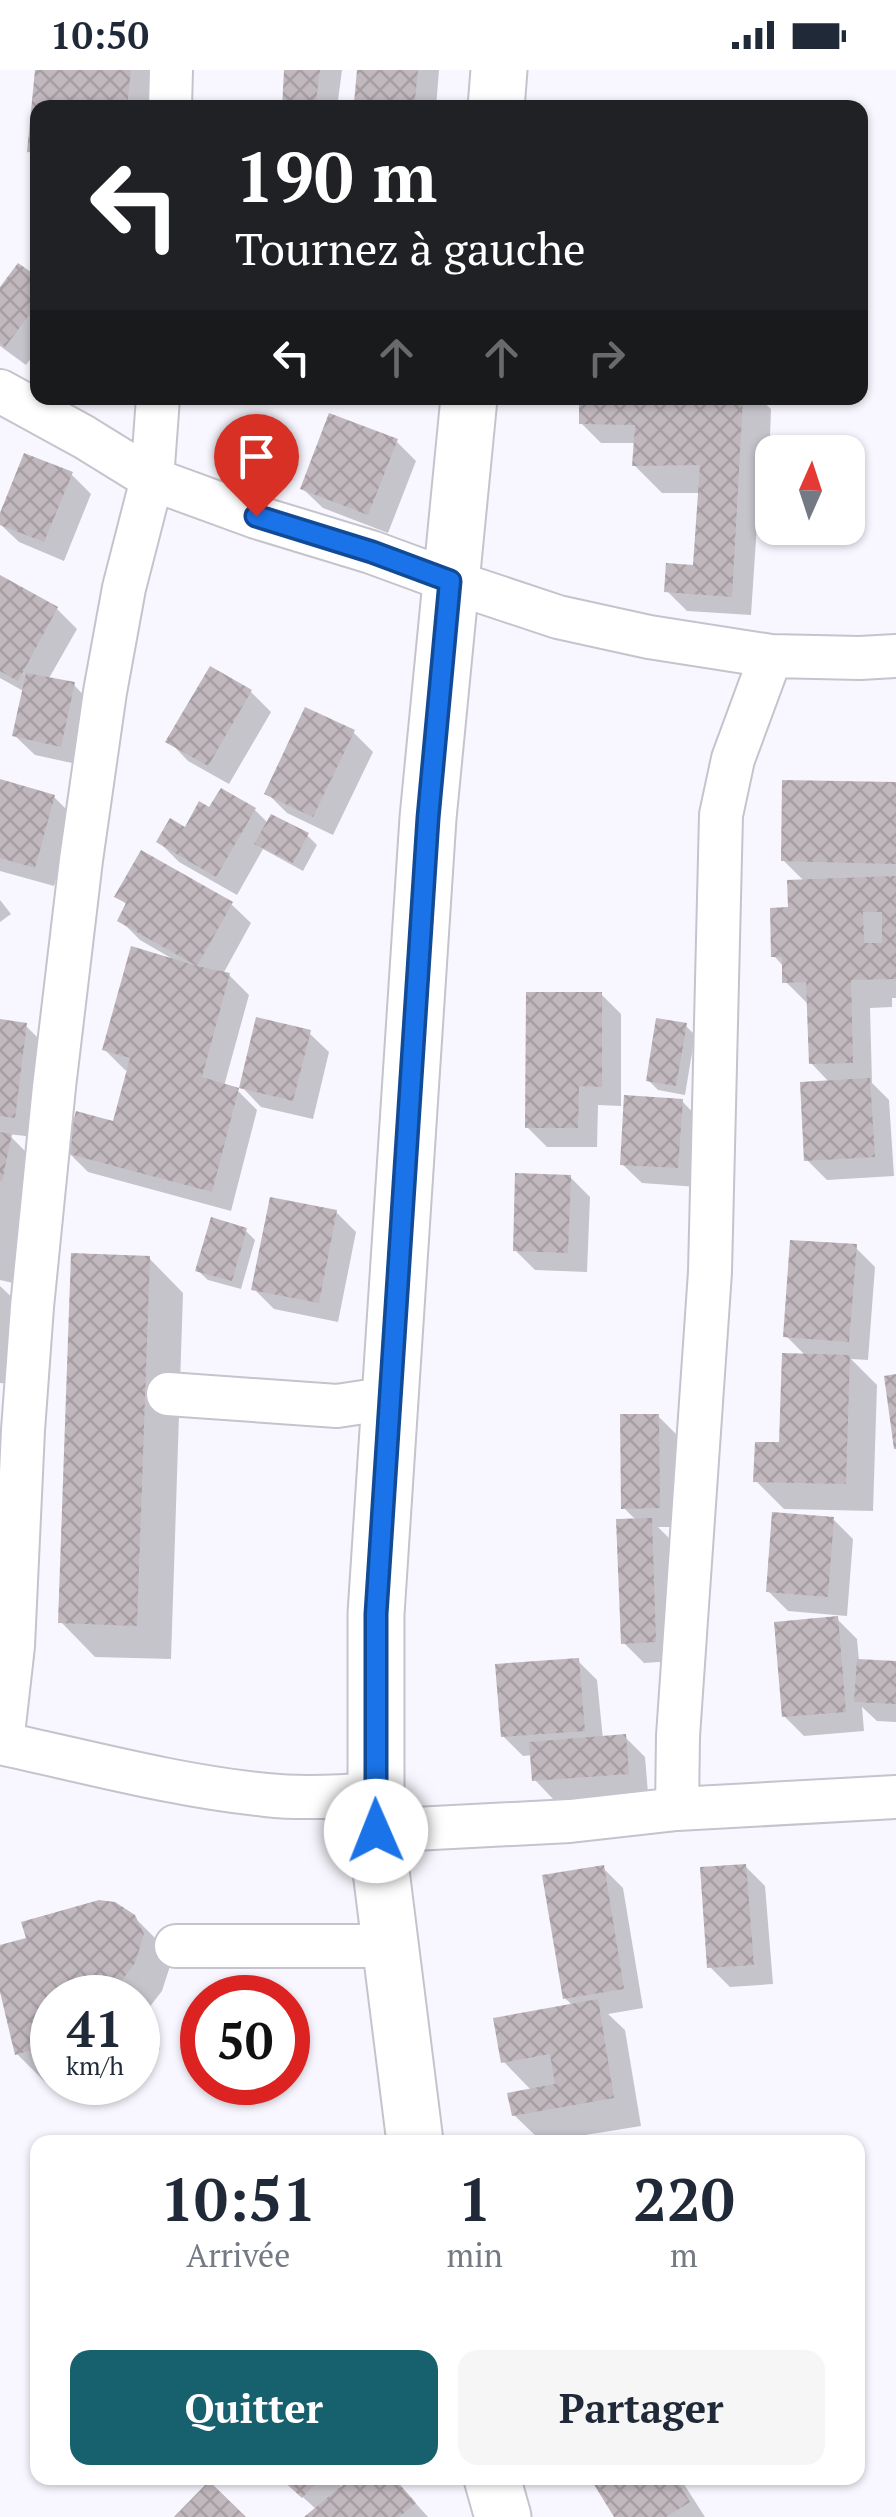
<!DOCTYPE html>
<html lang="fr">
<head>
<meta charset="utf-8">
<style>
  :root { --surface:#fff; --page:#f6f6f7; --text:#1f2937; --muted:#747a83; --accent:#17616f }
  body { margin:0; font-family:"PT Serif",serif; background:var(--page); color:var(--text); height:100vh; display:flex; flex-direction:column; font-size:38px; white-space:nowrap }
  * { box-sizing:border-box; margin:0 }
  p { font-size:32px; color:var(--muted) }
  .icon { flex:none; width:55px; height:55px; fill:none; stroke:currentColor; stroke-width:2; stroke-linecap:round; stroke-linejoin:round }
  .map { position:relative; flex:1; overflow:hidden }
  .sheet { position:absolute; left:30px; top:2065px; width:835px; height:350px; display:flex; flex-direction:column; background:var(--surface); border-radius:20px; box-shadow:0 2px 8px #0004 }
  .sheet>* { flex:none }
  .hud { position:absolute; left:30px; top:30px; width:838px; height:305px; border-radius:20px; box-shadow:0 2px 8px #0004; background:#202124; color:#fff; overflow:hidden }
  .needle { width:65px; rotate:3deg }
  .fabs { position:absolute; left:755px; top:365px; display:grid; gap:20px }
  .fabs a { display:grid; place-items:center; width:110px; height:110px; border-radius:20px; background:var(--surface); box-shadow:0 2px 8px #0004; font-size:50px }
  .speed { position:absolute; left:30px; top:1905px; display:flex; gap:20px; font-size:50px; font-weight:700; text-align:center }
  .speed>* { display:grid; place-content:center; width:130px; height:130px; border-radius:50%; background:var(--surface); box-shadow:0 2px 8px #0004; line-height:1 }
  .speed small { font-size:25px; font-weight:400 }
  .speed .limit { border:15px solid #d22; background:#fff; color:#111 }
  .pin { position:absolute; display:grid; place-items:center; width:85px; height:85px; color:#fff; margin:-102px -42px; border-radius:50% 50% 50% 0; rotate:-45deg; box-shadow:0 0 10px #0007 }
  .pin .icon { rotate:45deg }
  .me { position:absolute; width:110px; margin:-55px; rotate:359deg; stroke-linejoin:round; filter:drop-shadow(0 0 8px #0008) }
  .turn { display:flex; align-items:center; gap:35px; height:210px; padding:0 40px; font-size:45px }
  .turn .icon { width:130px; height:130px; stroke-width:2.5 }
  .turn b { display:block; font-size:70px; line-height:85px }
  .lanes { display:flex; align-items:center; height:95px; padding:0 40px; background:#0003; justify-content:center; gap:50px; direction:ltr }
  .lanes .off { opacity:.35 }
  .eta { display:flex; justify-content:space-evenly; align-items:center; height:170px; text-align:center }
  .eta b { font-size:60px; font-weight:600; line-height:70px }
  .action { display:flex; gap:20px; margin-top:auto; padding:20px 40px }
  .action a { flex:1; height:115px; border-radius:20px; background:var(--accent); color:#fff; font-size:40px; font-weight:600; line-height:115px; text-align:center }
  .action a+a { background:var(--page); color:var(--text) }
  .status { display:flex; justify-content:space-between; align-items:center; height:70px; padding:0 50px; background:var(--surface); direction:ltr }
  .status svg { height:28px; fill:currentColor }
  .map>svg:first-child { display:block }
</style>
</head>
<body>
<div class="status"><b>10:50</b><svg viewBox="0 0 49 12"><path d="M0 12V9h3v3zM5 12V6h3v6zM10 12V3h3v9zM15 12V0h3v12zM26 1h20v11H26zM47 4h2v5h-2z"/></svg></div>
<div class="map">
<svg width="896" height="2447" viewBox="0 0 896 2447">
  <defs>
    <pattern id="building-cross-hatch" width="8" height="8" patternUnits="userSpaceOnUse" patternTransform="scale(2.5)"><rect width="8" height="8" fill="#c1b8be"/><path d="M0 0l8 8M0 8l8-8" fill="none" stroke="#a69ea3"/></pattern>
  </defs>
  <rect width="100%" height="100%" fill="#f8f6fe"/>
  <path fill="#0003" d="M 37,0 L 158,0 L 157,38 L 38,38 L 38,89 L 30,82 Z
    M 287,0 L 342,0 L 337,38 L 284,38 Z
    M 360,0 L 439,0 L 436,38 L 362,38 L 356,32 Z
    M 38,210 L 38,279 L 26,295 L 0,276 L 0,221 Z
    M 582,328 L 759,328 L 771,339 L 768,425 L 759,424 L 751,545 L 687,541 L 667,521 L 695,497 L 700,423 L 662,423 L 634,395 L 635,373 L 601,373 L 581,353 Z
    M 396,371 L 416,391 L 388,463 L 323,438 L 303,419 Z
    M 71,404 L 91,424 L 64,491 L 19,472 L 0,454 L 0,450 Z
    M 0,508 L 57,539 L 77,559 L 48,610 L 74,615 L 93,635 L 81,695 L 35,685 L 15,666 L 25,622 L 0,608 Z
    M 211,599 L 251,622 L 271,642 L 229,714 L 188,691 L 169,671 Z
    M 353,662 L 373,682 L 333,765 L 287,743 L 267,723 Z
    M 0,712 L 54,727 L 74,747 L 54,816 L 0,801 Z
    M 896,715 L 896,928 L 892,928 L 892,937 L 870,938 L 872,1013 L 889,1030 L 894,1106 L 827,1110 L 807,1090 L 830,1013 L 811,993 L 810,936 L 785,911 L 784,897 L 774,886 L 791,840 L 805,812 L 783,790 Z
    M 255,740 L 268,753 L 307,765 L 317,775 L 303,801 L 263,779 L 237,825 L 179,792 L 159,772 L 186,760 Z
    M 118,826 L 231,834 L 251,853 L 223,904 L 229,905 L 249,925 L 224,1016 L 237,1020 L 257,1040 L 231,1141 L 88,1102 L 68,1082 L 115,1054 L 129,1001 L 125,1000 L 105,980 L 171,888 L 140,870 L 120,850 L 128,836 Z
    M 0,830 L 11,844 L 0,852 Z
    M 601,924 L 621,944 L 621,1036 L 598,1035 L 597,1077 L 547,1077 L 527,1057 Z
    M 0,952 L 25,955 L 45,975 L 34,1067 L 8,1064 L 39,1095 L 13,1213 L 0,1210 Z
    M 685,955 L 695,965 L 685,1025 L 658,1020 L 648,1010 Z
    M 309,963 L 329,982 L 313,1049 L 261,1037 L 242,1017 Z
    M 682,1031 L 701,1051 L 697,1117 L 642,1113 L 622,1094 Z
    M 570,1107 L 590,1127 L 587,1202 L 535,1200 L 515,1180 Z
    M 336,1142 L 356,1162 L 338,1252 L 274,1239 L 254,1219 Z
    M 245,1160 L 255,1170 L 241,1219 L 208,1210 L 198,1201 Z
    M 855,1177 L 875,1197 L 868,1290 L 851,1289 L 877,1315 L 873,1441 L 784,1439 L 756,1411 L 782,1375 L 806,1286 L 786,1266 Z
    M 149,1188 L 183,1223 L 171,1589 L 95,1587 L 61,1552 Z
    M 0,1216 L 19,1234 L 14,1314 L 0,1313 Z
    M 658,1346 L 678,1366 L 679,1457 L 658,1457 L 671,1470 L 675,1591 L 644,1593 L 624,1573 L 637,1451 L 624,1438 Z
    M 833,1449 L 853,1469 L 847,1546 L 788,1541 L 768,1521 Z
    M 837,1549 L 857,1569 L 859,1591 L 896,1593 L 896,1652 L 877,1651 L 862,1637 L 864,1661 L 804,1666 L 784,1646 Z
    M 578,1591 L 597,1610 L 603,1669 L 625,1667 L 645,1687 L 648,1723 L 554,1730 L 535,1710 L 533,1685 L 523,1686 L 503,1666 Z
    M 745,1796 L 765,1816 L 773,1914 L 730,1917 L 710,1897 Z
    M 603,1798 L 623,1818 L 643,1938 L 608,1944 L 625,1960 L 641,2056 L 542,2072 L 514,2045 L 532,2021 L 503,1991 L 573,1936 L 565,1928 Z
    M 134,1847 L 163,1876 L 171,1893 L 162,1921 L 148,1939 L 160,1979 L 138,1985 L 138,1928 L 52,1928 L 52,2010 L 45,2012 L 17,1984 L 0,1911 L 0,1877 Z
    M 282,2408 L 332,2408 L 343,2418 L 350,2412 L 345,2408 L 393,2408 L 428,2447 L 308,2447 L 317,2440 Z
    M 593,2408 L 680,2408 L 705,2447 L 617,2447 Z"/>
  <path fill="url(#building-cross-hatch)" fill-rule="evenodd" d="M 35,0 L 131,0 L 127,38 L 38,38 L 38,83 L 27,82 Z
    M 284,0 L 320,0 L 315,38 L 282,38 Z
    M 357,0 L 418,0 L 414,38 L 354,33 Z
    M 18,193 L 38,207 L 38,233 L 5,277 L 0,273 L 0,217 Z
    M 579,328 L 743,328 L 732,527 L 664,522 L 666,493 L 693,495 L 700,395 L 632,396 L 635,355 L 579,354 Z
    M 329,343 L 398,369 L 368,445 L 300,419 Z
    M 24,383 L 73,402 L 44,472 L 0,455 L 0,443 Z
    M 0,505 L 58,537 L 18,611 L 0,601 Z
    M 210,596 L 252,620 L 208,696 L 165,672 Z
    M 26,603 L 75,612 L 61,677 L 12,666 Z
    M 305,637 L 355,660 L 313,747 L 264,724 Z
    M 0,709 L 55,725 L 35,798 L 0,788 Z
    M 782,710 L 896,712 L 896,794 L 781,791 Z
    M 221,718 L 256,738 L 216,807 L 156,772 L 170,748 L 185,757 L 199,731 L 209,737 Z
    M 271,744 L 309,763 L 293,793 L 254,774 Z
    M 141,780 L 233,832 L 197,896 L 230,903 L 202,1007 L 239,1018 L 212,1122 L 65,1083 L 76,1041 L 113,1051 L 130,988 L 102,980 L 131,876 L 197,896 L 117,851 L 126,833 L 114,827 Z
    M 896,806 L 896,909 L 851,910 L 853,993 L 809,994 L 806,912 L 782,913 L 782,887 L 771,887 L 770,838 L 788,837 L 787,810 ZM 863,842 L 882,842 L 882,873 L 864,873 Z
    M 526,922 L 602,922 L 602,1017 L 579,1016 L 578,1058 L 525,1058 Z
    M 256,947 L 311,960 L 293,1031 L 239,1018 Z
    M 656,948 L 687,953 L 676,1016 L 646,1011 Z
    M 0,949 L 27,953 L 15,1048 L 0,1046 Z
    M 870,1008 L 875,1087 L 804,1091 L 800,1012 Z
    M 624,1025 L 683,1029 L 678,1098 L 620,1095 Z
    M 0,1062 L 12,1064 L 2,1111 L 0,1111 Z
    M 515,1103 L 571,1105 L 568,1183 L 513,1181 Z
    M 270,1127 L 337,1140 L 319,1233 L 251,1220 Z
    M 211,1147 L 247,1158 L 232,1211 L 195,1201 Z
    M 790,1170 L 857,1174 L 849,1272 L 783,1267 Z
    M 71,1183 L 150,1186 L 137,1556 L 58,1553 Z
    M 782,1283 L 850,1285 L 846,1414 L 753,1412 L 755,1372 L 779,1372 Z
    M 896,1304 L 896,1379 L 894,1379 L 884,1306 Z
    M 620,1344 L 659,1344 L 660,1438 L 621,1439 Z
    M 772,1442 L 834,1447 L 828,1527 L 766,1522 Z
    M 652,1448 L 656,1572 L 621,1574 L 616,1449 Z
    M 838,1546 L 846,1642 L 782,1647 L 774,1552 Z
    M 579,1588 L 585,1661 L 501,1667 L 495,1594 Z
    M 857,1589 L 896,1591 L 896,1634 L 854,1632 Z
    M 626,1664 L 629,1704 L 532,1711 L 529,1672 Z
    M 746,1794 L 754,1895 L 707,1898 L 700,1797 Z
    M 604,1795 L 624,1919 L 563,1929 L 542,1805 Z
    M 99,1830 L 115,1832 L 135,1845 L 144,1864 L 135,1893 L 122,1910 L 127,1928 L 52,1928 L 52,1974 L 15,1985 L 0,1922 L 0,1875 L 26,1868 L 21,1852 Z
    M 598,1929 L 614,2028 L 512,2046 L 507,2023 L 555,2014 L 550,1984 L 501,1993 L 493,1948 Z
    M 280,2408 L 321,2408 L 302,2428 Z
    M 351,2408 L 394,2408 L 416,2433 L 399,2447 L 304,2447 Z
    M 590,2408 L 675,2408 L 690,2432 L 666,2447 L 614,2447 Z
    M 209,2411 L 246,2447 L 174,2447 Z"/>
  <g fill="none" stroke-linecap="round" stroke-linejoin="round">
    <defs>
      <path id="minor" d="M 170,38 L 171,0
        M 0,321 L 84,367 L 152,409 L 256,447 L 371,482 L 450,511 L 558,547 L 649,567 L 771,586 L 860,588 L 896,586
        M 168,1324 L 337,1336 L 390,1328
        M 0,1673 C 88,1692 176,1716 266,1725 C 302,1729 339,1727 375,1724
        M 2,1673 L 13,1576 L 23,1360 L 32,1237 L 54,1017 L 81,790 L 105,622 L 124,518 L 152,409 L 158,328
        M 677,1739 L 678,1666 L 710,1202 L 721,745 L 733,689 L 771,586
        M 376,1761 L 570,1751 L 677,1739 L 896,1727
        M 176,1876 L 388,1876"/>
      <path id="secondary" d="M 496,38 L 499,0
        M 415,2072 L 376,1761 L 376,1544 L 428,748 L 469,328
        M 492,2408 L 503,2447"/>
    </defs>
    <use href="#minor" stroke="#c5c3cc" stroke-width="46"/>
    <use href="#secondary" stroke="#c5c3cc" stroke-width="59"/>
    <use href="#minor" stroke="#fff" stroke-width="42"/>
    <use href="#secondary" stroke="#fff" stroke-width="55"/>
  </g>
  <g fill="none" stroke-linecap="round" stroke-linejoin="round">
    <defs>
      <path id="route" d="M 256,446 L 372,482 L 450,511 L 428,748 L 376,1544 L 376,1761"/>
    </defs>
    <use href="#route" stroke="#114b97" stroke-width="25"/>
    <use href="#route" stroke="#1a73e8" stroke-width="18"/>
  </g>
</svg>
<div class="fabs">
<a><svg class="needle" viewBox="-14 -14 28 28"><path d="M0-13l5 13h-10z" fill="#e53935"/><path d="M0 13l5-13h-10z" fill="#747a83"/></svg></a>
</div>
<div class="speed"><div>41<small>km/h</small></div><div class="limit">50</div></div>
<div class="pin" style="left:256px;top:446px;background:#d93025"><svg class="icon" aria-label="arrive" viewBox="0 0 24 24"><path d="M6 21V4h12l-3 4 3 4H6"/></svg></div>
<svg class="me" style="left:376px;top:1761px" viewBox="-20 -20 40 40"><circle r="19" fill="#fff"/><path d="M0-13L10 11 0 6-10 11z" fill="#1a73e8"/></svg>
<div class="hud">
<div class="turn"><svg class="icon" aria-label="left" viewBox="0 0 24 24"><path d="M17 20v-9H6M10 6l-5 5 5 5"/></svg><div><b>190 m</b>Tournez à gauche</div></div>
<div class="lanes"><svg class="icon" aria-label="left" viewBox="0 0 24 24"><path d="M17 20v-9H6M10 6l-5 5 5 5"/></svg><svg class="icon off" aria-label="ahead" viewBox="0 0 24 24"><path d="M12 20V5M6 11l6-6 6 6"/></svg><svg class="icon off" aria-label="ahead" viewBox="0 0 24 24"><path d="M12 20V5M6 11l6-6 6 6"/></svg><svg class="icon off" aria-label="right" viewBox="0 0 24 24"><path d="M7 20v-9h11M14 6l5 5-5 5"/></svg></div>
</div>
<section class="sheet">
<div class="eta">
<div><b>10:51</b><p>Arrivée</p></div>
<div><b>1</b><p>min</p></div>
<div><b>220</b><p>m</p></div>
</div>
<div class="action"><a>Quitter</a><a>Partager</a></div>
</section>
</div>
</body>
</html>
